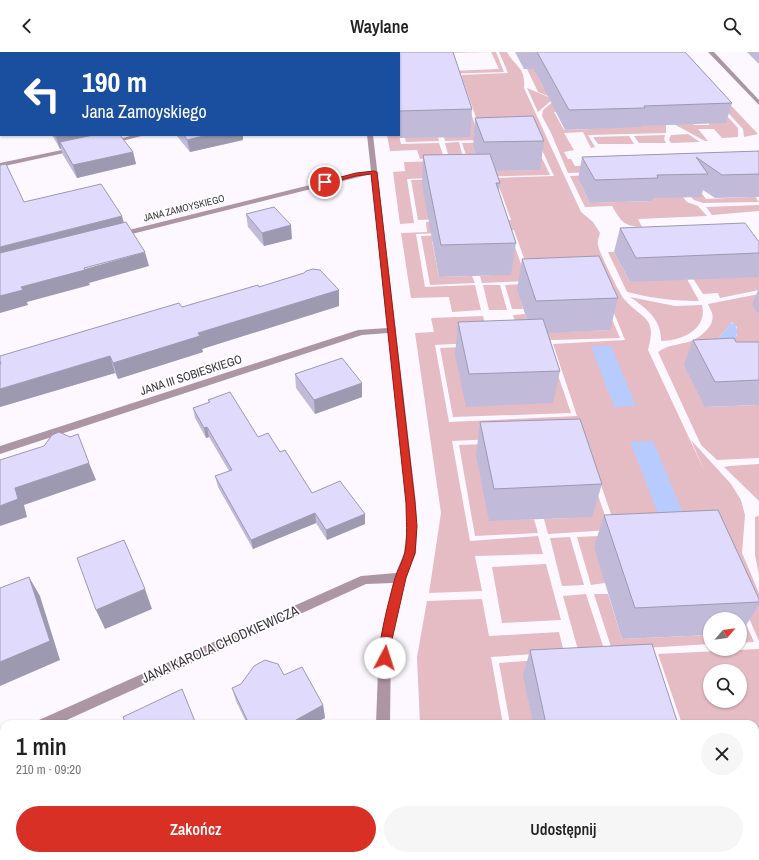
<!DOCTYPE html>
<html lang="pl">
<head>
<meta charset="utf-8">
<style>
  :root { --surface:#fff; --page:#f6f6f6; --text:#222; --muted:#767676; --accent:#d93025 }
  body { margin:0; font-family:"Archivo Narrow",sans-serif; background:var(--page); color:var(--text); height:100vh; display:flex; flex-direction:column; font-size:15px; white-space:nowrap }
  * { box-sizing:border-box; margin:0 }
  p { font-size:13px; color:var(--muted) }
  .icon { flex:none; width:22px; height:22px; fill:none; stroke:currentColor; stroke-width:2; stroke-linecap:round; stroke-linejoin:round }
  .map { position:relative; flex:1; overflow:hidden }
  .side { position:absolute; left:0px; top:668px; width:759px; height:140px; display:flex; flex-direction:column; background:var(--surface); border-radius:12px 12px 0 0; box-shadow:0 1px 3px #0004 }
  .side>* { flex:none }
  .top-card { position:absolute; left:0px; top:0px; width:400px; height:84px; box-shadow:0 1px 3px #0004; background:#1a4fa0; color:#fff; overflow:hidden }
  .needle { width:26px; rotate:61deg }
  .tools { position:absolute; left:703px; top:560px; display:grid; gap:8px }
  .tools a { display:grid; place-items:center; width:44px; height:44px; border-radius:50%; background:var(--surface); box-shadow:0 1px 3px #0004; font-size:20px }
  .pin { position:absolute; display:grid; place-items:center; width:34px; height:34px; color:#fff; margin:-17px; border:2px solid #fff; border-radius:50%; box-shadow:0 1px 4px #0007 }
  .me { position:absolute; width:44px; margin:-22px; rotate:5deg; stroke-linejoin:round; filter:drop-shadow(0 0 3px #0008) }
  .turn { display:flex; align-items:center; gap:14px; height:84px; padding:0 16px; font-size:18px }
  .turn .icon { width:52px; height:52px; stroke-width:2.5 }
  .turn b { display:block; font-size:28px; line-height:34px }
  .round { display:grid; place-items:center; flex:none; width:42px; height:42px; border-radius:21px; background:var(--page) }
  .headline { display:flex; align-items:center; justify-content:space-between; height:68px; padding:0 16px }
  h1 { font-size:24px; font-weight:600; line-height:30px }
  .button { display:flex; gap:8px; margin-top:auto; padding:8px 16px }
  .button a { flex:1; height:46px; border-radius:24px; background:var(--accent); color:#fff; font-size:16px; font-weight:600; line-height:46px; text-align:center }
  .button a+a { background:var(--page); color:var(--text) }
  header { display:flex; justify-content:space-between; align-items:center; height:52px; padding:0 16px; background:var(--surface); font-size:18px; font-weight:600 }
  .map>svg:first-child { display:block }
</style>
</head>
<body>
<header><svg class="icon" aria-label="back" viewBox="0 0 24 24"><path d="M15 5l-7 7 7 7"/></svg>Waylane<svg class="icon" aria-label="search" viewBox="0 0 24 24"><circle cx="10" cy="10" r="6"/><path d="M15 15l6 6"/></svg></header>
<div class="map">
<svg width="759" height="808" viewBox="0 0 759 808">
  <rect width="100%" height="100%" fill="#fdf8ff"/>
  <path fill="#e5bbc4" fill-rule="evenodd" d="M 140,0 L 305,0 L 306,1 L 134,1 Z
    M 435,0 L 496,0 L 504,20 L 442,22 L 449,19 L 499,17 L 491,0 L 444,1 Z
    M 499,0 L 507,0 C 515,15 526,15 524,36 L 581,160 L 593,170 L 600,181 C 599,185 597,190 598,193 C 598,198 621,245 625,248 C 644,269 657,264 648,298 L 705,420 L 691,388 L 731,432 L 741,448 L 745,463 L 742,501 L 759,541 L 759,589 L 708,473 L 616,477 L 584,383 L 452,389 L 470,489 L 538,484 L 543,502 L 475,504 L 482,539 L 429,541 L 441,461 L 415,281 L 434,280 L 431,266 L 483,264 L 489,290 L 435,293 L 449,370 L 577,364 L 553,292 L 625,288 L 600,227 L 532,229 L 514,178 L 416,182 L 425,235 L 475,233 L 481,258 L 452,260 L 449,245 L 411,246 L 401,181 L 427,180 L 426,170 L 511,168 L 496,126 L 554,124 L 537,87 L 484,88 L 461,23 L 508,21 Z
    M 617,14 L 627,26 L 629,36 L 633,38 L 625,44 L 597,40 L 626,45 L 617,49 L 590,52 C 603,52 615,51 627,46 L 643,52 L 664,69 L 666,73 L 666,81 L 588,83 L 595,95 L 591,96 L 583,80 L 564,81 L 574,98 L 564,100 L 568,107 L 571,107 L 575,114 L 637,112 L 633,105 L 641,105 L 648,114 L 657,118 L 568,121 L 551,81 L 542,64 L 543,58 L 555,48 L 562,49 L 553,47 L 538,60 L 527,36 L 553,47 L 573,42 L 591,41 L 586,32 L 613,33 L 613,31 L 624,31 L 614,18 L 602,18 L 603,20 L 536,20 L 543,35 L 581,32 L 586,40 L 553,46 L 538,40 L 527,17 ZM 563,49 L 589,51 L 588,52 L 596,61 L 641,58 L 652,73 L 639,74 L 640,75 L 591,75 L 592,77 L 564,78 L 554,60 L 580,59 L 581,61 L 588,61 L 582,52 Z
    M 710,41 L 719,41 L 758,82 L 744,85 L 743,77 Z
    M 712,48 L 738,76 L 738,85 L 722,86 L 714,77 L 698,77 L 708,89 L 705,89 L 672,71 L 690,67 L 694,73 L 709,73 Z
    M 470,58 L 480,88 L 445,89 L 444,85 L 470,84 L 413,86 L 438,85 L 439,89 L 406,90 L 399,60 Z
    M 688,82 L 700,90 L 671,91 L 669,88 L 671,83 Z
    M 387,83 L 399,83 L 401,92 L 439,91 L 444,106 L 420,107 L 417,98 L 390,99 Z
    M 665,83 L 664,87 L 666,91 L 639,91 L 634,84 Z
    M 629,84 L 634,92 L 598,92 L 593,85 Z
    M 534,89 L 550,123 L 473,125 L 481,119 L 540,118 L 473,94 L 476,106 L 467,106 L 462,91 Z
    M 459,90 L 463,106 L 449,106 L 445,91 Z
    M 444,109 L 448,125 L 407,127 L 414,171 L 400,172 L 393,120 L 405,119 L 404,110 Z
    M 593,123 L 578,127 L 590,151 L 651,149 L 651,146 L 666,124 L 687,150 L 698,154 L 707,164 L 638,167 L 642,175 C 623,174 621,169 612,154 L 585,155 L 570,124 Z
    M 689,124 L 706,147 L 751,145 L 754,143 L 759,150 L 703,151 L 694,148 L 684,138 Z
    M 449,127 L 505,165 L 418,168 L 411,128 Z
    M 759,153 L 759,159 L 712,163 L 706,155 Z
    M 510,181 L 527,229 L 482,231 L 480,224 L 511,222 L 500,187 L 432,189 L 439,225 L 472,224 L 475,231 L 430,233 L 421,184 Z
    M 608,200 L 614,200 L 630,230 L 686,225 L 699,249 C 673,249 651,246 627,240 Z
    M 759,206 L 759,238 L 720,246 L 718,241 L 703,242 L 692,225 Z
    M 596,229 L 620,286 L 521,289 L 513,263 L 525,262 L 531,281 L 610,278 L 518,238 L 523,257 L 512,257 L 505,233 Z
    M 483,233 L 500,233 L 507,258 L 489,258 Z
    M 759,242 L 755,256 L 759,263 L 759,314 L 705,355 L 759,353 L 759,406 L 717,408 L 701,393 L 658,300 C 667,293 678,293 688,290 C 699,287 716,274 712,261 C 711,258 709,255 708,252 ZM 732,270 L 737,275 L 737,284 L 717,288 Z
    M 630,245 L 675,254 L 702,253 C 708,278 681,289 661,289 C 662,268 646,256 630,245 Z
    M 547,291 L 571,361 L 453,365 L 440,296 Z
    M 579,388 L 610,478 L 548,482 L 544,467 L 592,465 L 489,469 L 534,467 L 538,481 L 475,484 L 459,393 Z
    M 759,412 L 759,449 L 724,415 L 729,414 Z
    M 759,464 L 759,523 L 755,503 L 755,465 Z
    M 705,479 L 754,590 L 740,591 L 740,567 L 605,531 L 591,533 L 577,485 Z
    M 570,485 L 584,533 L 562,534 L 550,486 Z
    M 546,512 L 561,568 L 502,571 L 492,515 Z
    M 586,542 L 604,597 L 578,598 L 563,544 Z
    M 594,542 L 608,542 L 622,587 L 710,583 L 710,592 L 612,598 Z
    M 482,547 L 489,584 L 559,580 L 564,600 L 491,605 L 503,672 L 420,672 L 417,605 L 427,549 Z
    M 759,597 L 759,808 L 728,808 L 727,804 L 755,804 L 755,672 L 682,672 L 658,602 ZM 710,619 L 740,619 L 740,649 L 710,649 Z
    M 568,606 L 524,624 L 533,672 L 510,672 L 499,611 Z
    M 602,804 L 718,804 L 719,806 L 690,808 L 603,808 Z"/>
  <path fill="#b8cbff" d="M 731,271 L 735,272 C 738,277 738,284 734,288 L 717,288 Z
    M 591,294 L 611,294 L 636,354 L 614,355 Z
    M 653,389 L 686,468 L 661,469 L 630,390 Z"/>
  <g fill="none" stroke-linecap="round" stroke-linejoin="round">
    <path fill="#ad96a4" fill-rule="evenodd" d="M 344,0 L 354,0 L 343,1 Z
      M 355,0 L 361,0 L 362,1 L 356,1 Z
      M 708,0 L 714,0 L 759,48 L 759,53 Z
      M 0,65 L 1,65 L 0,70 Z
      M 134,83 L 145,83 L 111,92 L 108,90 Z
      M 367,83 L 373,83 L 416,451 L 417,474 L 416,501 L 406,526 L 391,592 L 390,672 L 376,672 L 379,592 L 393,531 L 366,532 L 58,672 L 37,672 L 39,668 L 361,524 L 396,521 L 404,501 L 407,474 L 406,451 L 388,281 L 362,283 L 0,402 L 0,394 L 358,278 L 387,276 L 371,122 L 120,185 L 116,183 L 117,181 L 354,122 L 371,119 Z
      M 76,95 L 78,96 L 78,98 L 0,115 L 0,111 Z
      M 4,683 L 4,697 L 0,699 L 0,685 Z
      M 171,804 L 191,804 L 190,808 L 170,808 Z
      M 387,804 L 401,804 L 402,808 L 388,808 Z"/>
  </g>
  <path fill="#c1bbd9" d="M 386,0 L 453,0 L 472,57 L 470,85 L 398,86 L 398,83 L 399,83 L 399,1 L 386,1 Z
    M 515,0 L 685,0 L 732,51 L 726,71 L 641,74 L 641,75 L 565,78 L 534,17 L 524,17 Z
    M 747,0 L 759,0 L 759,12 Z
    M 475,66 L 544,89 L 540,118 L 496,119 L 500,131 L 499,140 L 516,191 L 511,223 L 439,225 L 422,133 L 423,103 L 475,102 L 473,94 Z
    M 52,83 L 120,83 L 133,100 L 136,112 L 77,126 L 63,103 L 61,97 L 60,97 Z
    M 176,83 L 243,83 L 243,88 L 190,100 Z
    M 759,99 L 759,145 L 715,146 L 703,138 L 701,145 L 653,146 L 652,149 L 590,151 L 578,127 L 582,105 Z
    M 246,162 L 292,187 L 264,194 L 248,175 Z
    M 620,176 L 759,190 L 759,222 L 758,225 L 630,230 L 614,200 Z
    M 522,207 L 618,246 L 610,278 L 548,281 L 560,319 L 553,351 L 466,355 L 455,303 L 458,270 L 527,268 L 517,238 Z
    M 259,235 L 339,238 L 339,254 L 202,297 L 203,300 L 118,327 L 115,321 L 0,355 L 182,255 Z
    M 759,236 L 759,263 L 752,253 Z
    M 693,288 L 736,290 L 759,290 L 759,353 L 705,355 L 684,313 Z
    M 295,322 L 362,345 L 315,362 L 296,336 Z
    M 208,348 L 258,385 L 280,400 L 312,441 L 365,472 L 327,488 L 316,471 L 253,497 L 218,435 L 215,424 L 229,419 L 209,385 L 206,386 L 195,366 L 193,356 L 209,351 Z
    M 480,370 L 602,432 L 592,465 L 489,469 L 476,403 Z
    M 604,463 L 759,547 L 759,553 L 741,581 L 740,581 L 740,567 L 710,567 L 710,583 L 622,587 L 594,495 Z
    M 530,598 L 678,672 L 533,672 L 523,624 Z
    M 284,623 L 323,653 L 325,666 L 312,672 L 247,672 L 236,649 L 232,636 Z
    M 460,804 L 620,804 L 621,808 L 460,808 Z"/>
  <path fill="#9d99b0" d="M 64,83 L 115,83 L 60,90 L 61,97 L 60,97 L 56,85 Z
    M 208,83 L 243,83 L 243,88 L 190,100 L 187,88 Z
    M 133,100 L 136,112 L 77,126 L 73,113 Z
    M 122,164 L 126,178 L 0,212 L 0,195 Z
    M 291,173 L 292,187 L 264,194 L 262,181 Z
    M 145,200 L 149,214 L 89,231 L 90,233 L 27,250 L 28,253 L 0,261 L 0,244 L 21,235 Z
    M 339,238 L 339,254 L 202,297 L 203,300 L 118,327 L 113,311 L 198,281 Z
    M 110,304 L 115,321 L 0,355 L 0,337 Z
    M 362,331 L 362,345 L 315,362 L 314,348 Z
    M 207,375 L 209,385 L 206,386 L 204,376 Z
    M 89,411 L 96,428 L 24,453 L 27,465 L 0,474 L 0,454 L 15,436 Z
    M 315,461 L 316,471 L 253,497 L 251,488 Z
    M 365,462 L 365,472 L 327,488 L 326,478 Z
    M 29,525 L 40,544 L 60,608 L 0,634 L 0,610 Z
    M 145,537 L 152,557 L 105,577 L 96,558 Z
    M 323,653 L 325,666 L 312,672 L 297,672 L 296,668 Z"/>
  <path fill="#e0dafc" stroke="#9d99b0" d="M 389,0 L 453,0 L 472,57 L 399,59 L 399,1 L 389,1 Z
    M 537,0 L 685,0 L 732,51 L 644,54 L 645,56 L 569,58 Z
    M 533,64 L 544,89 L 484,90 L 475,66 Z
    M 55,83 L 64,83 L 56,85 Z
    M 93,83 L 120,83 L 133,100 L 73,113 L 60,90 Z
    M 184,83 L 208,83 L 187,88 Z
    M 759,99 L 759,122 L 722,123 L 696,105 L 708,122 L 657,123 L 658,126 L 595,128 L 582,105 Z
    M 490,102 L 500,131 L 496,131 L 516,191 L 441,193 L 423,103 Z
    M 6,112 L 24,150 L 101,132 L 122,164 L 0,195 L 0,113 Z
    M 274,155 L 291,173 L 262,181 L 246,162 Z
    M 126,170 L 145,200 L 84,216 L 85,218 L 21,235 L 23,238 L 0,244 L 0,201 Z
    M 745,171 L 759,190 L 759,201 L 636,206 L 620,176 Z
    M 599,204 L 618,246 L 536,249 L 522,207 Z
    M 313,217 L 320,218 L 339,238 L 198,281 L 200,284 L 113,311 L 110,304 L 0,337 L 0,312 L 1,312 L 0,309 L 0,304 L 179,251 L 182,255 L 258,233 L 259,235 L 304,221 L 306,219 Z
    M 543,267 L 560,319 L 469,322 L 458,270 Z
    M 734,286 L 736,290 L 759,290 L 759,328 L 715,330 L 693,288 Z
    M 342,306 L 362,331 L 314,348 L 295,322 Z
    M 230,340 L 258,385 L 268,381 L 280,400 L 285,398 L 312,441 L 340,429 L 365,462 L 326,478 L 315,461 L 251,488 L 215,424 L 232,418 L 207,375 L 204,376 L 193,356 L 210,350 L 208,348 Z
    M 580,367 L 602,432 L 494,437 L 480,370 Z
    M 59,380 L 70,385 L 78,382 L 89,411 L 15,436 L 18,447 L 0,454 L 0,408 L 44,394 L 52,383 Z
    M 718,458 L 759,547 L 759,550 L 635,556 L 604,463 Z
    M 124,488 L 145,537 L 96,558 L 77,506 Z
    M 29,525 L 50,589 L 0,610 L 0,536 Z
    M 652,592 L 678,672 L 546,672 L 530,598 Z
    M 265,608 L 278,612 L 284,623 L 302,615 L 323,653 L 296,668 L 298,672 L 249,672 L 232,636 L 241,632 L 254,614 Z
    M 182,637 L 196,672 L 126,672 L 123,665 Z
    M 570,804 L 620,804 L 621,808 L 571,808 Z"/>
  <path fill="#d93025" stroke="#8d1f18" d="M 374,119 L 377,120 L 415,451 L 417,474 L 415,501 L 406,526 L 391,592 L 390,606 L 389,610 L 385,612 L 381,610 C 375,598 391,541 395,526 C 398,517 403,509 405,500 C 408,484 406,467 406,451 L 371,122 L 356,124 L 325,132 L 322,130 L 356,121 Z"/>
  <g text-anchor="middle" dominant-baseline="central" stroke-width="3.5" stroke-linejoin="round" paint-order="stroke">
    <g font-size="10" fill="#3c373e" stroke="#fff">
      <text transform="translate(184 156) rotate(-14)">JANA ZAMOYSKIEGO</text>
    </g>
    <g font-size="12" fill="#3c373e" stroke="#fff">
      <text transform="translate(191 323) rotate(-18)">JANA III SOBIESKIEGO</text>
    </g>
    <g font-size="14" fill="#3c373e" stroke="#fff">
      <text transform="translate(220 592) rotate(-24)">JANA KAROLA CHODKIEWICZA</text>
    </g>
  </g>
</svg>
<div class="tools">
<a><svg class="needle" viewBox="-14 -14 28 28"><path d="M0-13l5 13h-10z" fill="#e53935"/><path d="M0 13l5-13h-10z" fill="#767676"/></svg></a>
<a><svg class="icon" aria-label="search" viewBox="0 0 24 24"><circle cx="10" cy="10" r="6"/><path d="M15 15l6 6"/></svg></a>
</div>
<div class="pin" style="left:325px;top:130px;background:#d93025"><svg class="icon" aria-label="arrive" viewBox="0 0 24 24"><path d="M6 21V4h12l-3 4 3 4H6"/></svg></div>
<svg class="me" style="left:385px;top:606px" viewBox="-20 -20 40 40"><circle r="19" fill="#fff"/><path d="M0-13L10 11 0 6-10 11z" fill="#d93025"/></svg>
<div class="top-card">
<div class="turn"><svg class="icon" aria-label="left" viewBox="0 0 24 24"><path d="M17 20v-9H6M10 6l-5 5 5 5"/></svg><div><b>190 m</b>Jana Zamoyskiego</div></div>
</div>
<section class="side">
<div class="headline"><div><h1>1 min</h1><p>210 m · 09:20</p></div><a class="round"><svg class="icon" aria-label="close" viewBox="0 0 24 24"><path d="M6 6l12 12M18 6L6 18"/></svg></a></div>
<div class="button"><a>Zakończ</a><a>Udostępnij</a></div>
</section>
</div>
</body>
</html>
